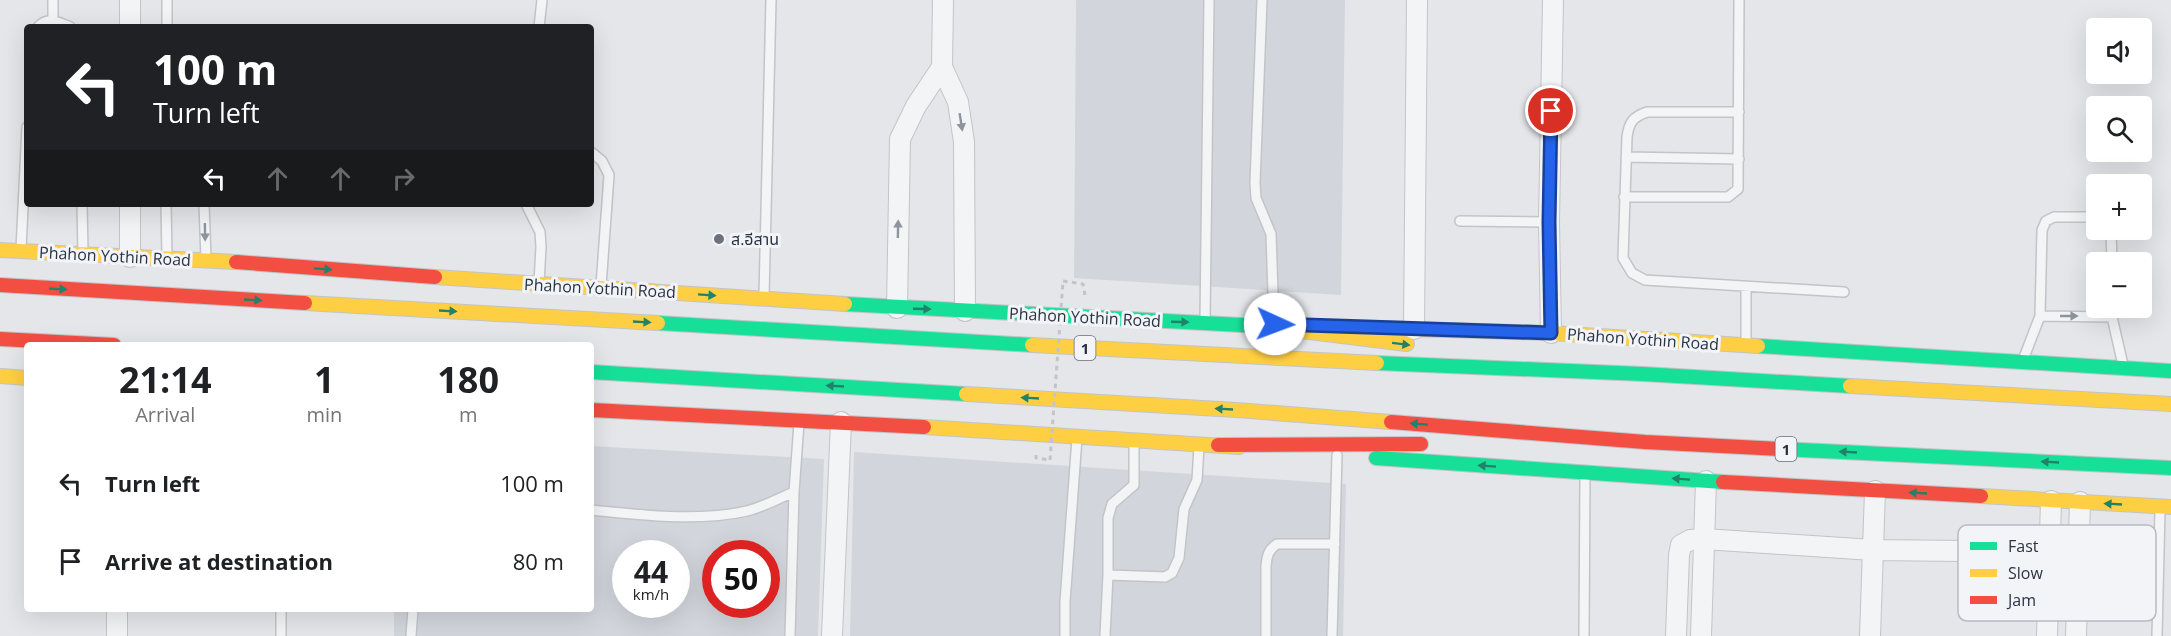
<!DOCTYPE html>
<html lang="en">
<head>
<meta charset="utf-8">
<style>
  :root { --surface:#fff; --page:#f2f2f2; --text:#202124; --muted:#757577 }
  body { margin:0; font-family:"Open Sans","Noto Sans Thai",sans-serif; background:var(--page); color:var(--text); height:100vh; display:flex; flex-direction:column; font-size:22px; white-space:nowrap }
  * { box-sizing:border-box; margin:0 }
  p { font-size:20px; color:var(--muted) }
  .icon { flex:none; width:33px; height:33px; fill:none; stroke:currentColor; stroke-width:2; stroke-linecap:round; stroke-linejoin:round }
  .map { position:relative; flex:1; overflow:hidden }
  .side { position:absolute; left:24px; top:342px; width:570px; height:270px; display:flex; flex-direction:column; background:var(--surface); border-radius:6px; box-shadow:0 6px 24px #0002 }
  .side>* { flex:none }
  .guide { position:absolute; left:24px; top:24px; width:570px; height:183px; border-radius:6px; box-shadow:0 6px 24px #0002; background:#202124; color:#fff; overflow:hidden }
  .controls { position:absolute; left:2086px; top:18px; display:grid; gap:12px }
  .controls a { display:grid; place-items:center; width:66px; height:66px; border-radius:6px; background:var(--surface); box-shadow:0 6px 24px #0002; font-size:30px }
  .speed { position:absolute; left:612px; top:540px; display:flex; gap:12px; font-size:30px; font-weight:700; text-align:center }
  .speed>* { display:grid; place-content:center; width:78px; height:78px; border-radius:50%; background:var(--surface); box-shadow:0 6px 24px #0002; line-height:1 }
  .speed small { font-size:15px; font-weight:400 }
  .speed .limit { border:9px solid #d22; background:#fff; color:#111 }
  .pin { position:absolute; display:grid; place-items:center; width:51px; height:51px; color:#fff; margin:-26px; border:3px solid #fff; border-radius:50%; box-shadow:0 2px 6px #0007 }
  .me { position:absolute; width:66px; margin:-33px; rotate:92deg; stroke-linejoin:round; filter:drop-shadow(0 0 4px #0008) }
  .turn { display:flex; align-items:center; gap:21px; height:126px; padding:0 30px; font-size:27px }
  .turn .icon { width:78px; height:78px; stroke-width:2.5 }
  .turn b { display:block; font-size:42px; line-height:51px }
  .lanes { display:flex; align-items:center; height:57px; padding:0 30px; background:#0003; justify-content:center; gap:30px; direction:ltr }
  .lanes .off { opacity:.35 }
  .eta { display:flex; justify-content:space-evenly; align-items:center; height:102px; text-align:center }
  .eta b { font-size:36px; font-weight:700; line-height:42px }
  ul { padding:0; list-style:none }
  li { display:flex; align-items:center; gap:18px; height:78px; padding:0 30px }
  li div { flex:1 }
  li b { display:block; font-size:22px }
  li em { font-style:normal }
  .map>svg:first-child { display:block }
</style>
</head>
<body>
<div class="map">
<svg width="2171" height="636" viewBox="0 0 2171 636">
  <rect width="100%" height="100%" fill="#e4e6e9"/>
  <path fill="#d2d6dc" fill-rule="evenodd" d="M 1076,0 L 1345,0 L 1341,295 L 1074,278 Z
    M 591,446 L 824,459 L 818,636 L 394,636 L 394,609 L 591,609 ZM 626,554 L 676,554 L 676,604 L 626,604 ZM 716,554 L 766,554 L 766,604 L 716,604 Z
    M 854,452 L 1346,484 L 1343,636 L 850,636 Z"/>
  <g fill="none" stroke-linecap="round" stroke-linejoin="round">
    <defs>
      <path id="lane" d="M 53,0 L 53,20
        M 1262,0 L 1255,183 L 1256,198 L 1271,234 L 1274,322
        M 38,27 C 48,16 58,22 70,27
        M 167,27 L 167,0
        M 539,27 L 542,0
        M 1739,112 L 1647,112 C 1633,117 1629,122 1627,137 L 1623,258 L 1632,273 L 1645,280 L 1844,292
        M 591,152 L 602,161 L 609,175 L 601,286
        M 1626,157 L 1739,159
        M 1624,197 L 1728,197 L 1738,189 L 1739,0
        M 82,204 L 83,253
        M 166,204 L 167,256
        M 204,204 L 206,259
        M 526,204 L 540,232 L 541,247 L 539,283
        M 1460,221 L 1549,222
        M 2111,230 L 2112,262
        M 21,249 L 27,127
        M 1746,287 L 1746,343
        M 764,296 L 771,0
        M 2040,316 L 2042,230 L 2046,221 L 2054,217 L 2097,217
        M 1205,320 L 1209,0
        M 2023,360 L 2040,316 L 2112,317 L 2123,365
        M 1134,442 L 1134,485 L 1112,504 L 1108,518 L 1108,575 L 1165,577 L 1172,573 L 1179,558 L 1184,509 L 1197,480 L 1199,447
        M 591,510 C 642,515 697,522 747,511 C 763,507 779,498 794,492
        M 281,636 L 281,609
        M 411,636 L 413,609
        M 790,636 L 794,492 L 799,423
        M 1065,636 L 1065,602 L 1077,438
        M 1105,636 L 1108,575
        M 1266,636 L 1266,566 C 1267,556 1268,550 1277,544 L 1335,544
        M 1332,636 L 1337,455
        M 1584,636 L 1585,476
        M 2157,636 L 2160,509"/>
      <path id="street" d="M 130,0 L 130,27
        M 943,0 L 942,67 L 958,102 L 964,142 L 965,311
        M 130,204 L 130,257
        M 897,308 L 900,139 L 916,106 L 942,67
        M 1414,329 L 1417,0
        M 1551,333 L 1549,222 L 1553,0
        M 117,636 L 117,609
        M 832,636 L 841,422
        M 1676,636 L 1679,555 L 1681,545 L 1690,540 L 1704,539 L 1873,550 L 2049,552
        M 1701,636 L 1706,481
        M 1870,636 L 1875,491
        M 2047,636 L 2051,501
        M 2076,636 L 2080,502"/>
      <path id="fast" d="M 845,304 L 1260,326 L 1280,324
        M 658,323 L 1032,345
        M 1758,346 L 2171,371
        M 1377,363 L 1643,374 L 1850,386
        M 591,372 L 966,394
        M 1781,449 L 2171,468
        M 1376,458 L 1723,482"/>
      <path id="slow" d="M 0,250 L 236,262
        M 435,277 L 845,304
        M 305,303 L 658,323
        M 1260,326 L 1407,344
        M 1375,328 L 1551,333 L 1758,346
        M 1032,345 L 1377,363
        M 0,376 L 27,378
        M 1850,386 L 2171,404
        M 966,394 L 1236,410 L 1391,422
        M 924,427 L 1239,447
        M 1981,496 L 2171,507"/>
      <path id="jam" d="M 236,262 L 435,277
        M 0,285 L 305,303
        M 0,339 L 114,345
        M 591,410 L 924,427
        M 1391,422 L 1645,442 L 1781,449
        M 1218,445 L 1421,444
        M 1723,482 L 1981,496"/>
    </defs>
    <use href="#lane" stroke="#c2c4c7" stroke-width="12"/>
    <use href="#street" stroke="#c2c4c7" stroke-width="22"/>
    <use href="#fast" stroke="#c2c4c7" stroke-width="16"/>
    <use href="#slow" stroke="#c2c4c7" stroke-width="16"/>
    <use href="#jam" stroke="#c2c4c7" stroke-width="16"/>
    <path stroke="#c3c4c9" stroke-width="3" stroke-dasharray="4.5 4.5" stroke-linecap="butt" d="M 1063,281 L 1083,284 L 1085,295
      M 1036,455 L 1036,458 L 1050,460"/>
    <use href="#lane" stroke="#f3f4f6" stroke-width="9"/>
    <use href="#street" stroke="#f3f4f6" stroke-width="20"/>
    <use href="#fast" stroke="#16e098" stroke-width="14"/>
    <use href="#slow" stroke="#ffcf43" stroke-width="14"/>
    <use href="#jam" stroke="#f24e42" stroke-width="14"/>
    <path stroke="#c3c4c9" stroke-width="3" stroke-dasharray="4.5 4.5" stroke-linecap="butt" d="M 1050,460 L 1063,281"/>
  </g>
  <defs><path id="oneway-solid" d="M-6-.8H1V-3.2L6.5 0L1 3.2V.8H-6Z" transform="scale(1.5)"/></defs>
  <g fill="#8e949c">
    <use href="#oneway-solid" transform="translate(961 122) rotate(81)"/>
    <use href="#oneway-solid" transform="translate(898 229) rotate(-89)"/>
    <use href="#oneway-solid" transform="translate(205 232) rotate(89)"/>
    <use href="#oneway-solid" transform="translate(2069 316)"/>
  </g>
  <g fill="#218169">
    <use href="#oneway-solid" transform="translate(323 269) rotate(4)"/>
    <use href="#oneway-solid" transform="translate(58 289) rotate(3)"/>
    <use href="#oneway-solid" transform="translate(707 295) rotate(4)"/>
    <use href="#oneway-solid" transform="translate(253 300) rotate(3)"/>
    <use href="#oneway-solid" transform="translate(922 309) rotate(2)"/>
    <use href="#oneway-solid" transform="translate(448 311) rotate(3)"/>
    <use href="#oneway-solid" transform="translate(642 322) rotate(3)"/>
    <use href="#oneway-solid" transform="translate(1180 322) rotate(2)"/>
    <use href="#oneway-solid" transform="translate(1401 344) rotate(7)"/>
    <use href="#oneway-solid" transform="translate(835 386) rotate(-177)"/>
    <use href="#oneway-solid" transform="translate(1030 398) rotate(-177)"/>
    <use href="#oneway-solid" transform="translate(1224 409) rotate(-177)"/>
    <use href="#oneway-solid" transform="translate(1419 424) rotate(-176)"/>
    <use href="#oneway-solid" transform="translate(1848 452) rotate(-177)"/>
    <use href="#oneway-solid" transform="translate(2050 462) rotate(-177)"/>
    <use href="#oneway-solid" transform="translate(1487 466) rotate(-176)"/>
    <use href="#oneway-solid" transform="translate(1681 479) rotate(-176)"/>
    <use href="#oneway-solid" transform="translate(1918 493) rotate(-177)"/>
    <use href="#oneway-solid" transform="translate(2113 504) rotate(-177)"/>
  </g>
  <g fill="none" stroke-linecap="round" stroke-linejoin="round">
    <defs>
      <path id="route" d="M 1275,324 L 1551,333 L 1549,222 L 1551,111"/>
    </defs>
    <use href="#route" stroke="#184099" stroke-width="15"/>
    <use href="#route" stroke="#2563eb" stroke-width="10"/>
  </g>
  <circle fill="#6b727d" stroke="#f2f4f8" stroke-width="2" cx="719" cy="239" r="6"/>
  <g text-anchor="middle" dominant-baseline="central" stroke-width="6" stroke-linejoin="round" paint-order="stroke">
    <g fill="#f2f4f8" stroke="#666d79" stroke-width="1.5">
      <rect x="1074.5" y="336" width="21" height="24" rx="4.5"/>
      <rect x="1775.5" y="437" width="21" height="24" rx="4.5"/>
    </g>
    <g font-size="15" font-weight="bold" fill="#2a3343">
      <text x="1085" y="348">1</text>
      <text x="1786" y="449">1</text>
    </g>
    <g font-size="16" fill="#2a3343" stroke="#f2f4f8" text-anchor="start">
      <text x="731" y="239">ส.อีสาน</text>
    </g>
    <g font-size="16" fill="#2a3343" stroke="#f2f4f8">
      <text transform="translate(115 256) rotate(3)">Phahon Yothin Road</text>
      <text transform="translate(600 288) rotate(3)">Phahon Yothin Road</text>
      <text transform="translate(1085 317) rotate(3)">Phahon Yothin Road</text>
      <text transform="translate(1643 339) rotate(4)">Phahon Yothin Road</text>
    </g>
  </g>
  <rect x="1958" y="525" width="198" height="96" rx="9" fill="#f2f4f8" stroke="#b6bac2" stroke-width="1.5"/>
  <rect x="1970" y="542" width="27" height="8" fill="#16e098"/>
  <rect x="1970" y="569" width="27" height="8" fill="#ffcf43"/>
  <rect x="1970" y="596" width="27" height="8" fill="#f24e42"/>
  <g font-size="16" fill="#2a3343">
    <text x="2008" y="552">Fast</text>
    <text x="2008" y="579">Slow</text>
    <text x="2008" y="606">Jam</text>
  </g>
</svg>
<div class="controls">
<a><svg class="icon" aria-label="sound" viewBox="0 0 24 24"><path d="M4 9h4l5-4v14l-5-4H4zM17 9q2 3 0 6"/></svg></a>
<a><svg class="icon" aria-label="search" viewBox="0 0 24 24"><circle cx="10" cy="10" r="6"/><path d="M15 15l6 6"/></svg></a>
<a>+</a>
<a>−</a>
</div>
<div class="speed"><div>44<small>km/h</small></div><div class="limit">50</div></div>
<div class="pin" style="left:1551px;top:111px;background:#d93025"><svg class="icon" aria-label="arrive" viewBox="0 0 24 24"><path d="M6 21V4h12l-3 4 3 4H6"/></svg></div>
<svg class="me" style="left:1275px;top:324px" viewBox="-20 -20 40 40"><circle r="19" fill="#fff"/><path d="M0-13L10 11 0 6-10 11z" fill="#2563eb"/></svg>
<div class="guide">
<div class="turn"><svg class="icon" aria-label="left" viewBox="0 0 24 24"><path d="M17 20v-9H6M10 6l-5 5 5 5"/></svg><div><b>100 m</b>Turn left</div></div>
<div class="lanes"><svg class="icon" aria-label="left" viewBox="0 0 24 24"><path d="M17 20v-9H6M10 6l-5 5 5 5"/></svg><svg class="icon off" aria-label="ahead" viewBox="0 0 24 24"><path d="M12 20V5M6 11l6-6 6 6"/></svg><svg class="icon off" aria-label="ahead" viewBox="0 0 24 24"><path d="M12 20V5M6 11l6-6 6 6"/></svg><svg class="icon off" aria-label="right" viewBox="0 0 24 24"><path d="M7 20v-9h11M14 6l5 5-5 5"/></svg></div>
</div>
<section class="side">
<div class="eta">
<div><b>21:14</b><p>Arrival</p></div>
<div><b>1</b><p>min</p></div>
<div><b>180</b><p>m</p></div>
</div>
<ul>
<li><svg class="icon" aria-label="left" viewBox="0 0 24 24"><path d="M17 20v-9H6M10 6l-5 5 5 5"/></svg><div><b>Turn left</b></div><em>100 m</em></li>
<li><svg class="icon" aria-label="arrive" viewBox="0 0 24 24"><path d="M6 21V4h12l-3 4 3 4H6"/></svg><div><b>Arrive at destination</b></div><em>80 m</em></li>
</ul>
</section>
</div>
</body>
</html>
